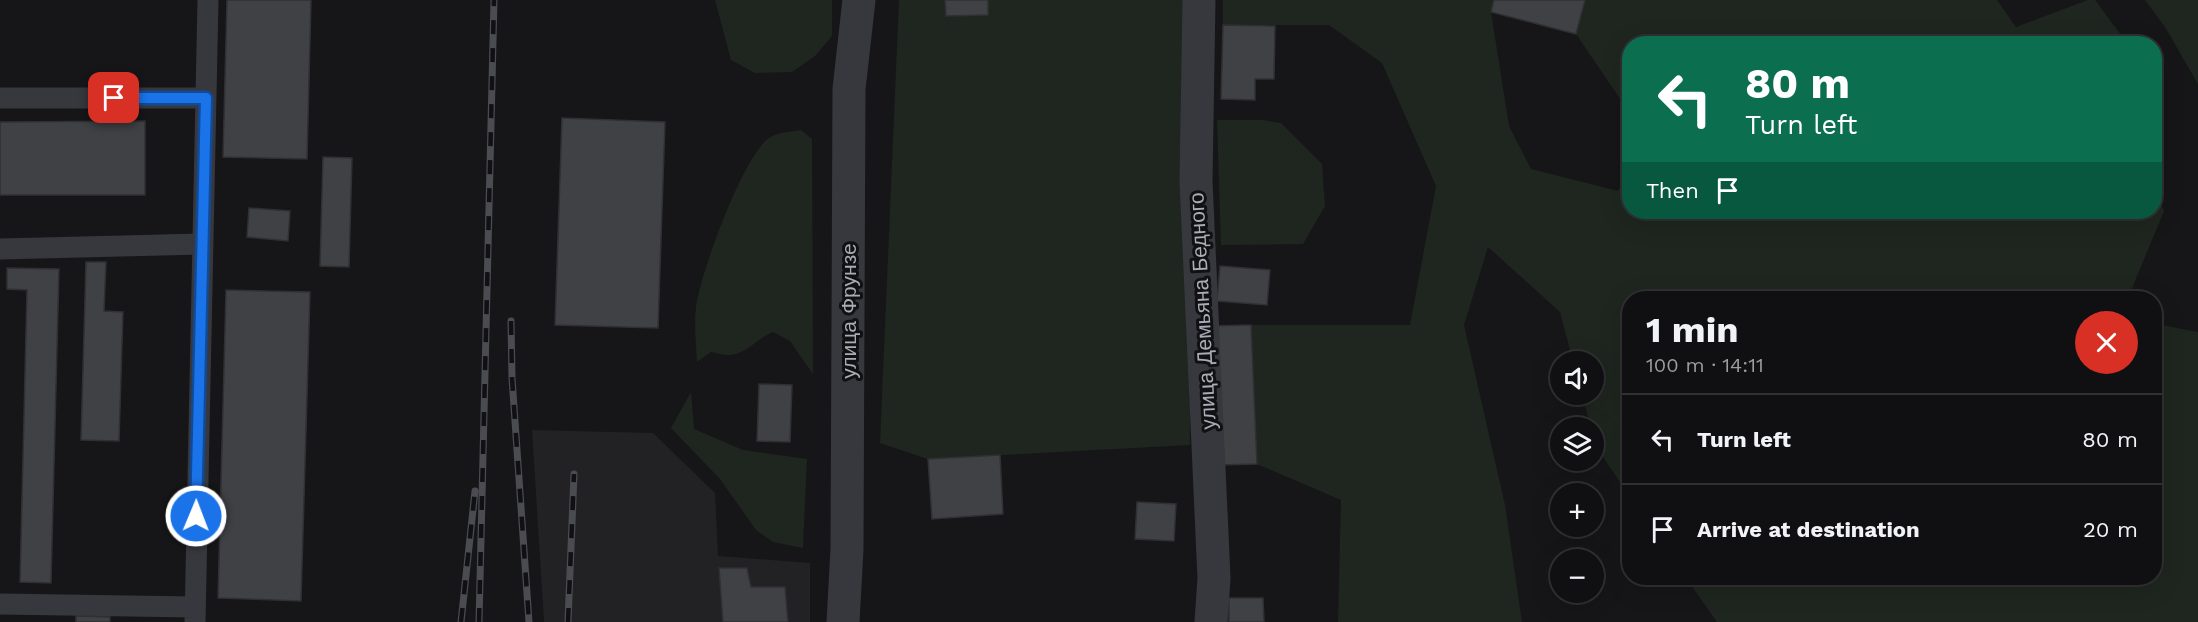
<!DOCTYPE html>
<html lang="en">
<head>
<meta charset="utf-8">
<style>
  :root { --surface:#101012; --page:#19191b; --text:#f1f3f6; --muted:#9c9d9f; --line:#303032 }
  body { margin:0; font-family:"Work Sans",sans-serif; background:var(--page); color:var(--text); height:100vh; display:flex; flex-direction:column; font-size:22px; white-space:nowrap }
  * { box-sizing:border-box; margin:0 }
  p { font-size:20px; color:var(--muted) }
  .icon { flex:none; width:33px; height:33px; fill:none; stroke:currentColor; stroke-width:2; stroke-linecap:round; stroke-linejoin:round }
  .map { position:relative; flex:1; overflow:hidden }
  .panel { position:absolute; left:1622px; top:291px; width:540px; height:294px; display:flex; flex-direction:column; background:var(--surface); border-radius:24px; box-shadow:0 6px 24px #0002,0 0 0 2px var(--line) }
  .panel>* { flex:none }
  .guide { position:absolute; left:1622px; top:36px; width:540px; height:183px; border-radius:24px; box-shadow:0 6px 24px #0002,0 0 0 2px var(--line); background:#0b6e4f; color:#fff; overflow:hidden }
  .buttons { position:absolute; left:1550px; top:351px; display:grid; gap:12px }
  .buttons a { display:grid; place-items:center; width:54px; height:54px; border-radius:50%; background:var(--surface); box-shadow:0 6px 24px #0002,0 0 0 2px var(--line); font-size:30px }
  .pin { position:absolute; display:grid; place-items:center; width:51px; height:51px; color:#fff; margin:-26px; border-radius:12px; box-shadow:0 3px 9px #0006 }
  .me { position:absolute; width:66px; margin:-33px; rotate:1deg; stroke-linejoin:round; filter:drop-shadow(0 0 4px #0008) }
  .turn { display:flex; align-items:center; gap:21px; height:126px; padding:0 24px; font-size:27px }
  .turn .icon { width:78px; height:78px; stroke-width:2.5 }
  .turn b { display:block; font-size:42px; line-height:51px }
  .then { display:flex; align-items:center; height:57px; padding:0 24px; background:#0003; gap:12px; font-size:22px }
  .round { display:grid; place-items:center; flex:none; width:63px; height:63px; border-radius:32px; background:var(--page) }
  .overview { display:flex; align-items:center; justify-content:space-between; height:102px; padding:0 24px }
  h1 { font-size:36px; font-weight:700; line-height:45px }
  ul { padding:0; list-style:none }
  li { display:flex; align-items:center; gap:18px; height:90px; padding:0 24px; border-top:2px solid var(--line) }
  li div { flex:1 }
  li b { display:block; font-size:22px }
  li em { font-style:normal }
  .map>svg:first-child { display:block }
</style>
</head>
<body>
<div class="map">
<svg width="2198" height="622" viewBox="0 0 2198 622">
  <rect width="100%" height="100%" fill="#161618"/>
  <path fill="#222225" d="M 532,430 L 653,433 L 715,493 L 718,556 L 810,563 L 810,622 L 544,622 Z"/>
  <path fill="#1e261f" d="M 715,0 L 832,0 L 832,36 L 815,56 L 792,72 L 755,73 L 731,60 Z
    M 899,0 L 945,0 L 946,16 L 988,15 L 988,0 L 1189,0 L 1190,445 L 928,459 L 880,443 Z
    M 1223,0 L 1494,0 L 1491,12 L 1509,126 L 1531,169 L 1618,191 L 1629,170 L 1629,212 L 2154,212 L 2154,189 L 2164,211 L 2128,298 L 1629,298 L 1629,495 L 1596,447 L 1593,428 L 1591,427 L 1582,395 L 1593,394 L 1593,362 L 1573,361 L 1560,312 L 1488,247 L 1464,325 L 1505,505 L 1522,622 L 1338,622 L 1341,500 L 1257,464 L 1251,325 L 1410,325 L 1436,186 L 1382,63 L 1329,25 L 1223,25 Z
    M 1585,0 L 1997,0 L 2016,27 L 2088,0 L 2095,0 L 2127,43 L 1629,44 L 1629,112 L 1576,34 Z
    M 2145,0 L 2198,0 L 2198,84 L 2165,27 Z
    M 1217,120 L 1263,120 L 1281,123 L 1322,164 L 1325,206 L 1303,244 L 1221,245 Z
    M 801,130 L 812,139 L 813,374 L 790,341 L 773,332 C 758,338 747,353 731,355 C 725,356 717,353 711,352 L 697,362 C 696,344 694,324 696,307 C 700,274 743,156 769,138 C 778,132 790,132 801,130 Z
    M 2154,321 L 2162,325 L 2198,332 L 2198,622 L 1717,622 L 1686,578 L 2154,578 Z
    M 691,392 L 694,429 L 743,450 L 807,459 L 803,548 L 773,542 L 756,530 L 720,479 L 671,428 Z"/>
  <path fill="#404145" stroke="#303034" stroke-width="1.5" d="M 227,0 L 311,0 L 307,159 L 223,157 Z
    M 945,0 L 988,0 L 988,15 L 946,16 Z
    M 1494,0 L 1585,0 L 1576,34 L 1491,12 Z
    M 1223,25 L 1275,26 L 1274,79 L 1255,79 L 1255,100 L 1221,99 Z
    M 562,118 L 665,122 L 658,328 L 555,325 Z
    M 145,121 L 145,195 L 0,195 L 0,122 Z
    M 323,157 L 352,158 L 349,267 L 320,266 Z
    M 249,208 L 290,211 L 288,241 L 247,237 Z
    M 86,262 L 106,262 L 104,311 L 123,312 L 119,441 L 81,440 Z
    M 1220,266 L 1270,270 L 1267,305 L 1217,301 Z
    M 7,268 L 59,269 L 51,583 L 20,582 L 27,290 L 7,289 Z
    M 226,290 L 310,292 L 301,601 L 218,598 Z
    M 1251,325 L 1257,464 L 1219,465 L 1213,326 Z
    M 759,384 L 792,385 L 790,442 L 757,441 Z
    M 1000,455 L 1003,514 L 932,519 L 928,459 Z
    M 1137,502 L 1176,504 L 1174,541 L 1135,539 Z
    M 719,568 L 747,568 L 751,587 L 785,587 L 788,622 L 723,622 Z
    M 1229,598 L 1263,598 L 1264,622 L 1229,622 Z
    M 76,616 L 110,617 L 110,622 L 76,622 Z"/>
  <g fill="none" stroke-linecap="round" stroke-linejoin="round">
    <path stroke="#37383d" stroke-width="21" d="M 0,98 L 205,98
      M 0,249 L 202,244
      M 0,604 L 195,607
      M 195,622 L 208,0"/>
    <path stroke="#37383d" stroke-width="33" d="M 1199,0 L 1196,181 L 1214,578 L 1211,622
      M 843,622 L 847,549 L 849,89 L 859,0"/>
    <defs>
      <path id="rail" d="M 511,321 L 512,378 L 529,622
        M 461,622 L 475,491
        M 479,622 L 494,0
        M 568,622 L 574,474"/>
    </defs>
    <use href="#rail" stroke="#4a4c52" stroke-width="7"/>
    <use href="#rail" stroke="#111113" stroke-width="4.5" stroke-dasharray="14" stroke-linecap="butt"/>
  </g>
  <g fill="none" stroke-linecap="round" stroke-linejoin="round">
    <defs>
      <path id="route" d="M 114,98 L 206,98 L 196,516"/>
    </defs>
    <use href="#route" stroke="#114b97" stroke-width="15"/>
    <use href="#route" stroke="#1a73e8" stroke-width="10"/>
  </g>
  <g text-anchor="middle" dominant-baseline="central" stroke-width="6" stroke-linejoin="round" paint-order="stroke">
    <g font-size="21" fill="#a8adb8" stroke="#111113">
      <text transform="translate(848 311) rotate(-90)">улица Фрунзе</text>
      <text transform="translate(1202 311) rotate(-93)">улица Демьяна Бедного</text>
    </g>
  </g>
</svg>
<div class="buttons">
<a><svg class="icon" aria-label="sound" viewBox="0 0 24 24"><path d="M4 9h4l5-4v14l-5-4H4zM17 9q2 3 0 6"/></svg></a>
<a><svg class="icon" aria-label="layers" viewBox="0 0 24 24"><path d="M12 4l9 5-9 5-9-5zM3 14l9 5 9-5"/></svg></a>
<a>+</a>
<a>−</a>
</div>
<div class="pin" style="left:114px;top:98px;background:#d93025"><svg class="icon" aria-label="arrive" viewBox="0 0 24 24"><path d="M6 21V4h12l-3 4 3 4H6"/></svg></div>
<svg class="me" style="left:196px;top:516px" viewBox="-20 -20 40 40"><circle r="17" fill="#1a73e8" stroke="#fff" stroke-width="3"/><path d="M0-11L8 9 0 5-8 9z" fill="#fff"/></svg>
<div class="guide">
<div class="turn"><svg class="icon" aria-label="left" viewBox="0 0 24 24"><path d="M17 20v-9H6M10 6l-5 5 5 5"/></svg><div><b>80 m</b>Turn left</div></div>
<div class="then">Then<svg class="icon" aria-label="arrive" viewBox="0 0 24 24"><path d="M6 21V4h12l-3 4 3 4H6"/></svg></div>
</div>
<section class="panel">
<div class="overview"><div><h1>1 min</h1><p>100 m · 14:11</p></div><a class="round" style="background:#d93025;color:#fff"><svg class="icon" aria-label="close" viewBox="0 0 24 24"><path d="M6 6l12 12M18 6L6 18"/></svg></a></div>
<ul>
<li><svg class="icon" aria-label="left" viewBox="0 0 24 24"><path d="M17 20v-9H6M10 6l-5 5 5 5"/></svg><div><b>Turn left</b></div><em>80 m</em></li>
<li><svg class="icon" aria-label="arrive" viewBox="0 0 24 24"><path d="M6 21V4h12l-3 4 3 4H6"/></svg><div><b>Arrive at destination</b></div><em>20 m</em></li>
</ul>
</section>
</div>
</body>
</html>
